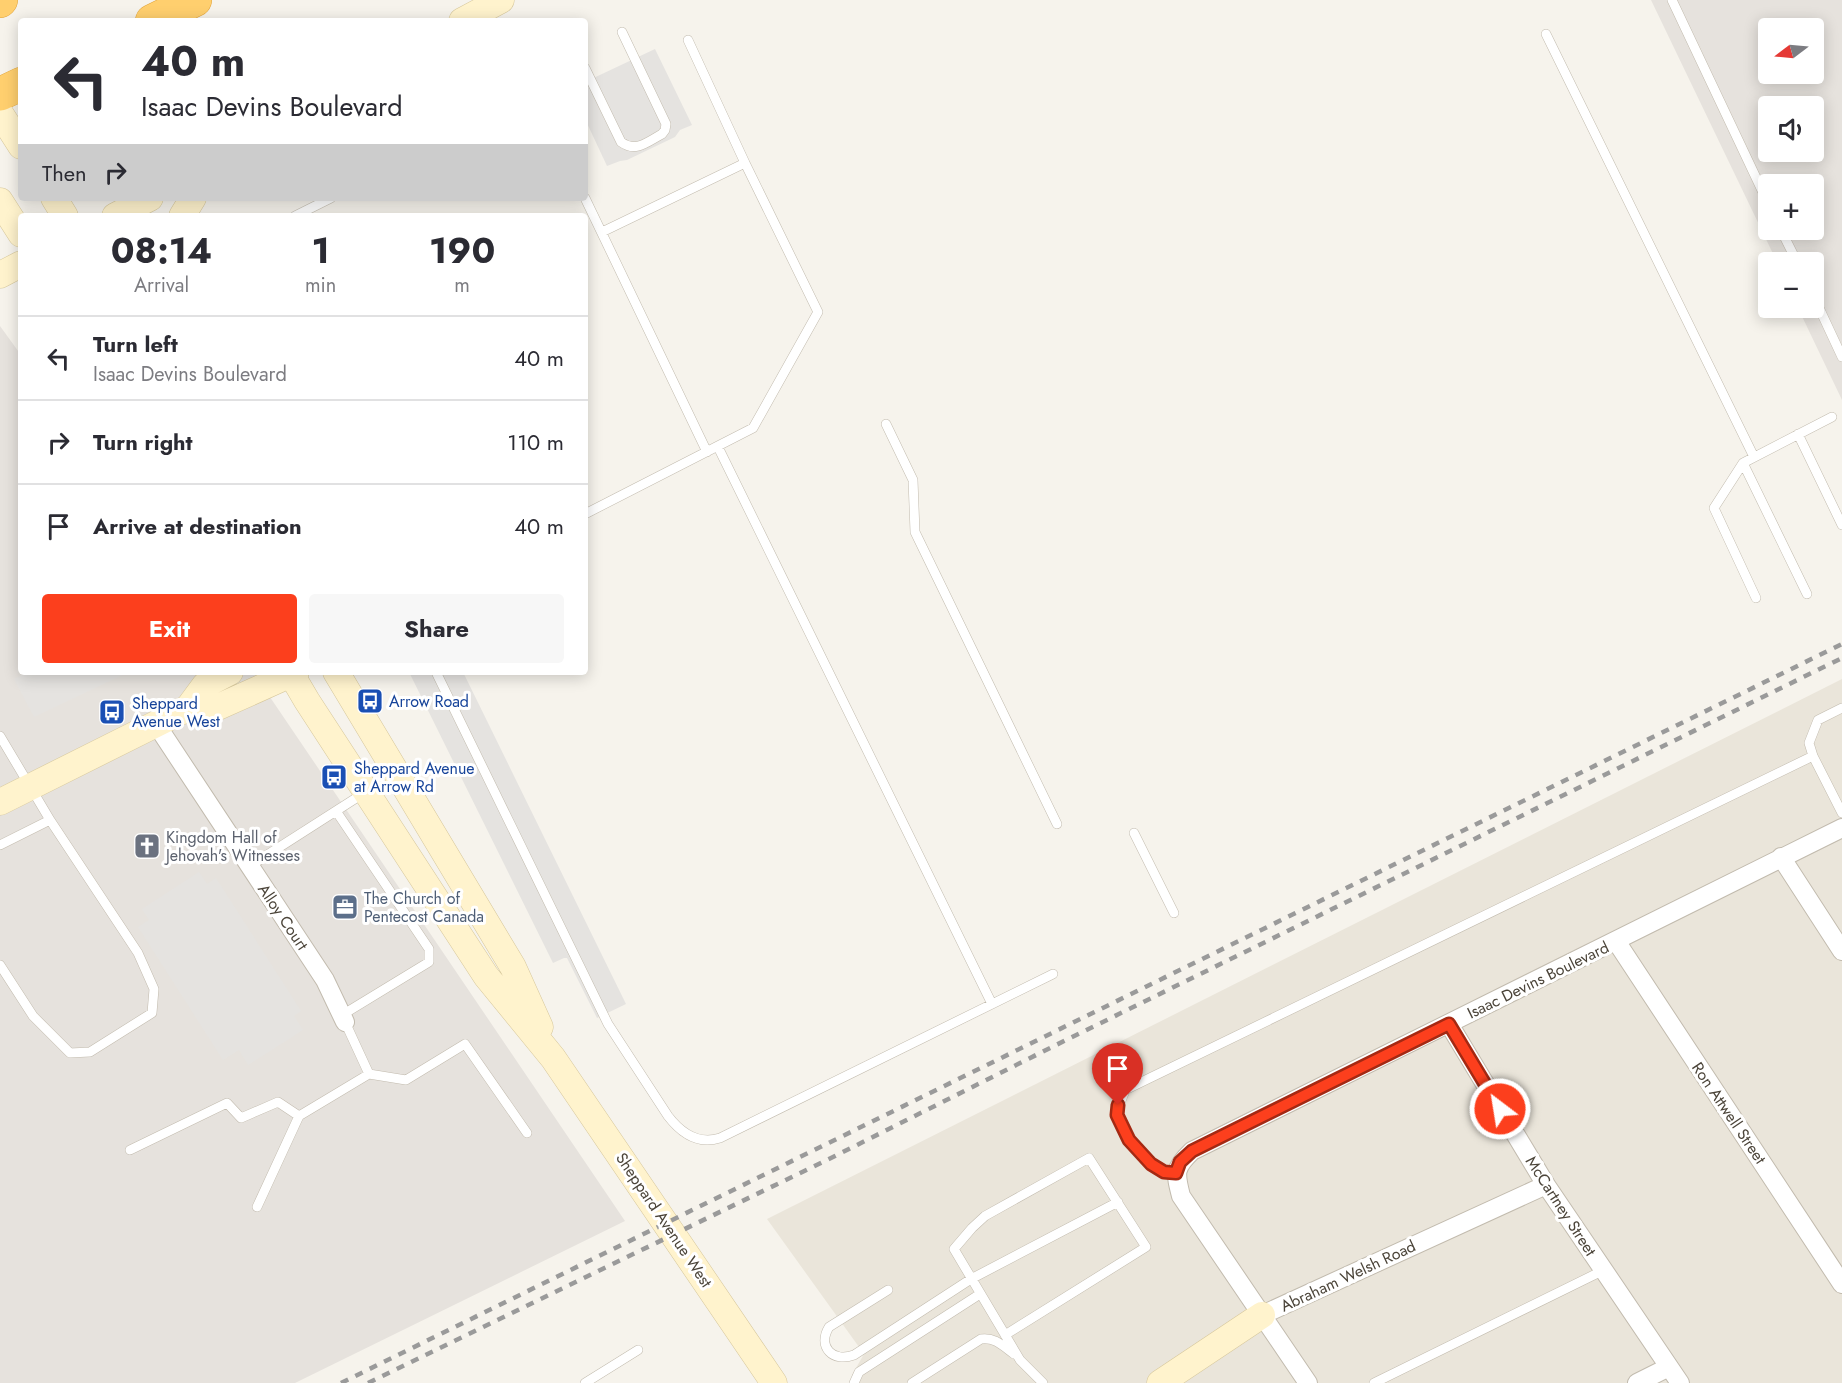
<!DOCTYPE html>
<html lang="en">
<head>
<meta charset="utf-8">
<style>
  :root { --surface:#fff; --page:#f7f7f7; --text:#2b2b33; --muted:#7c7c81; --line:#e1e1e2; --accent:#fc3f1d }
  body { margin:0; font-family:Jost,sans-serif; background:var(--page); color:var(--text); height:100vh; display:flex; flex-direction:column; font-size:22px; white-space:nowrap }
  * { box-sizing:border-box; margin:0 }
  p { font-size:20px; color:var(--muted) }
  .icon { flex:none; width:33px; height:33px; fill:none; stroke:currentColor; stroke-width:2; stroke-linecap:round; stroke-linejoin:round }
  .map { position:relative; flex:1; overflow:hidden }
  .drawer { position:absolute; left:18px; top:213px; width:570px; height:462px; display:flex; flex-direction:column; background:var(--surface); border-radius:6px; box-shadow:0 3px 15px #0003 }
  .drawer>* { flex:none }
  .hud { position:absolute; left:18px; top:18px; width:570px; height:183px; border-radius:6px; box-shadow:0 3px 15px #0003; background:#fff; color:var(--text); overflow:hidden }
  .needle { width:39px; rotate:254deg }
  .controls { position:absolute; left:1758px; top:18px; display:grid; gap:12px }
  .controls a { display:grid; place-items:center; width:66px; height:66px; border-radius:6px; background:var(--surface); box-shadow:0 3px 15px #0003; font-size:30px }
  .pin { position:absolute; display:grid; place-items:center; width:51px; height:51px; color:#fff; margin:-62px -26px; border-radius:50% 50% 50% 0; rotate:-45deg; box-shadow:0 0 6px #0007 }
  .pin .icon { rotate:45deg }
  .me { position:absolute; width:66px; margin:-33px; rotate:329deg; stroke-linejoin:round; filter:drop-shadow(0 0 4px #0008) }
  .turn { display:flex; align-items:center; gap:21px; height:126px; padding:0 24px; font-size:27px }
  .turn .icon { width:78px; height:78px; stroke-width:2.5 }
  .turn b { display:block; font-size:42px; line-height:51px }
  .then { display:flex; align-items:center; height:57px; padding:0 24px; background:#0003; gap:12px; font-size:22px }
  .eta { display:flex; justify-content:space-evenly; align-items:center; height:102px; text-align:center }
  .eta b { font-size:36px; font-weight:700; line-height:42px }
  .button { display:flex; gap:12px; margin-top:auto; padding:12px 24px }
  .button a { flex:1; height:69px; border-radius:6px; background:var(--accent); color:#fff; font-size:24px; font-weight:700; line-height:69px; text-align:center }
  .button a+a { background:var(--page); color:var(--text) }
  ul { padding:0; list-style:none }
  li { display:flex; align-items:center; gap:18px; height:84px; padding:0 24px; border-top:2px solid var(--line) }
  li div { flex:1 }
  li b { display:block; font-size:22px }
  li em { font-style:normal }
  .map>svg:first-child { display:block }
</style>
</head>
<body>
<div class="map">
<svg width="1842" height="1383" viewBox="0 0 1842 1383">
  <rect width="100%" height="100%" fill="#f6f3ec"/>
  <path fill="#eae5da" d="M 1842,679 L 1842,1383 L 855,1383 L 852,1375 L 864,1354 L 767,1219 Z"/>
  <path fill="#e6e2dd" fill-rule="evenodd" d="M 1651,0 L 1842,0 L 1842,400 L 1798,308 L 1814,308 L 1814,262 L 1777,262 ZM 1768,28 L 1814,28 L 1814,74 L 1768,74 ZM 1768,106 L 1814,106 L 1814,152 L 1768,152 ZM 1768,184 L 1814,184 L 1814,230 L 1768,230 Z
    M 0,326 L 21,355 L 21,672 L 253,672 L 625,1221 L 295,1383 L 0,1383 Z"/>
  <path fill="#e5e3e0" d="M 655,49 L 692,125 L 680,130 L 675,137 L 627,160 L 620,161 L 607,166 L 585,119 L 585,82 Z
    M 27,672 L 129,672 L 34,717 L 14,679 Z
    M 409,672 L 463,672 L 626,1004 L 597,1018 L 567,958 L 564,958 L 553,963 Z
    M 199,872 L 207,884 L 216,878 L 301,1011 L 294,1016 L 303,1030 L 248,1065 L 239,1050 L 223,1060 L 138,927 L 149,920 L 142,909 Z"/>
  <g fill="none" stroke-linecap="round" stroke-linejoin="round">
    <defs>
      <path id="lane" d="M 1672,0 L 1768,203
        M 1546,34 L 1754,457
        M 585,68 L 621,142 C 636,153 647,142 662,134 L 665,130 L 666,124 L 622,32
        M 585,198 L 707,452
        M 295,216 L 331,198
        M 1781,230 L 1797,262
        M 602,232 L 745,163 L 688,40
        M 1814,297 L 1842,357
        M 886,424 L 913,480 L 915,532 L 1057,824
        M 1798,434 L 1842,525
        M 718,447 L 992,1004
        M 1743,463 L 1807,594
        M 585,514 L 753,428 L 818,312 L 745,163
        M 1756,598 L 1714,508 L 1743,463 L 1832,417
        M 436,672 L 608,1024 L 668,1116 C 681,1133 698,1145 720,1138 L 1053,974
        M 1842,708 L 1818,720 L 1809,743 L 1813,756 L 1842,813
        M 0,736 L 50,820 L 0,845
        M 336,811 L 429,949 L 429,962 L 342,1015
        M 1134,833 L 1174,913
        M 250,866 L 364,793
        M 0,965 L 33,1016 L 70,1053 L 90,1052 L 152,1013 L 154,989 L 138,953 L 50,820
        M 369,1074 L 406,1080 L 465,1044 L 527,1133
        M 130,1150 L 227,1103 L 241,1118 L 278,1102 L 299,1116
        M 1176,1173 C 1172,1173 1166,1173 1162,1171 C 1146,1164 1121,1135 1118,1117 C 1116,1106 1123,1099 1125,1090 L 1813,756
        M 257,1207 L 299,1116 L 369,1074 L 345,1022
        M 888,1290 L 829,1327 C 817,1347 833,1363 854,1355 L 971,1279 L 1118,1202
        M 1005,1335 L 1146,1247 L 1089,1158 L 985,1216 L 972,1228 L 954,1249 L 1020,1360 L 1043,1383
        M 585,1383 L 638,1350
        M 854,1383 L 859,1372 L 980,1294
        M 912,1383 L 981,1339 C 995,1337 1003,1346 1014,1354
        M 1374,1383 L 1604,1270"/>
      <path id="street" d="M 156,724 L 325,980 L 345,1022
        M 1781,857 L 1842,951
        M 1616,941 L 1842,1284
        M 1449,1024 L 1546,1185 L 1680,1383
        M 1262,1315 L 1546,1185
        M 1308,1383 L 1181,1196 C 1175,1173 1174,1168 1192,1151 L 1842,828
        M 1637,1383 L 1669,1367"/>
      <path id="secondary" d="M 462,21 L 501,0
        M 0,113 L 21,146
        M 54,198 L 65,216
        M 0,201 L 21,234
        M 115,216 L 150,198
        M 182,216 L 193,198
        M 0,275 L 21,264
        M 290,672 L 307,701 L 486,976 L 553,1058 L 774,1383
        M 336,672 L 513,967 L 540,1027
        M 188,708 L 218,707 L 296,672
        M 0,802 L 188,708 L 205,685 L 230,672
        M 1160,1383 L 1262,1315"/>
      <path id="highway" d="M 0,1 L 1,0
        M 152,21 L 195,0
        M 0,94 L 21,84"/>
    </defs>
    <use href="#lane" stroke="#c2bbae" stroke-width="10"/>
    <use href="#street" stroke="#c2bbae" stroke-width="20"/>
    <use href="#secondary" stroke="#d6c79b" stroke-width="27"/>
    <use href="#highway" stroke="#e0a43c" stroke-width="34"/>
    <use href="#lane" stroke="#fff" stroke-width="9"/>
    <use href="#street" stroke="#fff" stroke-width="18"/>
    <use href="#secondary" stroke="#fff3cd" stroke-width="26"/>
    <use href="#highway" stroke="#ffcf6e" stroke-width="33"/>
    <path stroke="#9a9a9a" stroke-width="4.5" stroke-dasharray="8 8" stroke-linecap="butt" d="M 341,1383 L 1842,644
      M 368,1383 L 835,1156 L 1052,1047 L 1842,658"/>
  </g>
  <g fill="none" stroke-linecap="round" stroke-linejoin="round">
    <defs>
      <path id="route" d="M 1118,1105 L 1117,1115 L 1129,1140 L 1151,1164 L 1164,1172 L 1176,1173 L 1180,1162 L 1192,1151 L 1449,1024 L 1500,1109"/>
    </defs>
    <use href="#route" stroke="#a42913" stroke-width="15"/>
    <use href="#route" stroke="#fc3f1d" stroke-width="10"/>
  </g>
  <defs>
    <symbol id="bus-square" viewBox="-11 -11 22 22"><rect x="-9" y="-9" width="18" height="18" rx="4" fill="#1a4fb4" stroke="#fff"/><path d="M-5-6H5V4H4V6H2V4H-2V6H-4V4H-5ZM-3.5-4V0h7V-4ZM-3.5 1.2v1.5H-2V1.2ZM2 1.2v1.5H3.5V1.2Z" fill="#fff"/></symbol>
    <symbol id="church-square" viewBox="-11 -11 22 22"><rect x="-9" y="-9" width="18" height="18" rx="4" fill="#6b7280" stroke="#fff"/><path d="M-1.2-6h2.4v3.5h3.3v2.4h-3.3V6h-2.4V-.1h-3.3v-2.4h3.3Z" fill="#fff"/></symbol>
    <symbol id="office-square" viewBox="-11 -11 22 22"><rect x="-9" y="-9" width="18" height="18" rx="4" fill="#5c6f8a" stroke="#fff"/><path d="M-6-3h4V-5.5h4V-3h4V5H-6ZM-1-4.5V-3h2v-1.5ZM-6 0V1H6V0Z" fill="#fff"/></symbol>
  </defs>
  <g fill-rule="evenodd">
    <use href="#bus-square" x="355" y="686" width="30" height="30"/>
    <use href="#bus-square" x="97" y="697" width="30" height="30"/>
    <use href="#bus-square" x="319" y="762" width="30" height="30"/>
    <use href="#church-square" x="132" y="831" width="30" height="30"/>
    <use href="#office-square" x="330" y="892" width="30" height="30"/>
  </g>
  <g text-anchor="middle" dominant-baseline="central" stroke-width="6" stroke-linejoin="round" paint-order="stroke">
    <g font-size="16" fill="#164399" stroke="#fff" text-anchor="start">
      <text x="389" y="701">Arrow Road</text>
      <text x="132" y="703">Sheppard<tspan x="132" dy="18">Avenue West</tspan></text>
      <text x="354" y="768">Sheppard Avenue<tspan x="354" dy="18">at Arrow Rd</tspan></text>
    </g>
    <g font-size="16" fill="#5b616d" stroke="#fff" text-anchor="start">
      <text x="166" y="837">Kingdom Hall of<tspan x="166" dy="18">Jehovah's Witnesses</tspan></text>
    </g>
    <g font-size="16" fill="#4e5e75" stroke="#fff" text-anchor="start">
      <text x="364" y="898">The Church of<tspan x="364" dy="18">Pentecost Canada</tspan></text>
    </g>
    <g font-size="16" fill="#4b4439" stroke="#fff">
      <text transform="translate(283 917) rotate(56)">Alloy Court</text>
      <text transform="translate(1538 980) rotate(-26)">Isaac Devins Boulevard</text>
      <text transform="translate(1729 1113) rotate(56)">Ron Attwell Street</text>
      <text transform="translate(1561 1206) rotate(57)">McCartney Street</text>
      <text transform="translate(664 1220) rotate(56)">Sheppard Avenue West</text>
      <text transform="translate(1348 1276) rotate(-25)">Abraham Welsh Road</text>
    </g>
  </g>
</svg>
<div class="controls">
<a><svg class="needle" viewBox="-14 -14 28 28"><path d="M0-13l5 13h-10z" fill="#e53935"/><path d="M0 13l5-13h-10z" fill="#7c7c81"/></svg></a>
<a><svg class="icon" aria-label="sound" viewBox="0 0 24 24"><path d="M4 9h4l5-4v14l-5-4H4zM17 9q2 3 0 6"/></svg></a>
<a>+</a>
<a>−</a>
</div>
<div class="pin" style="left:1118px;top:1105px;background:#d93025"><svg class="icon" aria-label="arrive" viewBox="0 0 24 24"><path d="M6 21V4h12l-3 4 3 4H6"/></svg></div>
<svg class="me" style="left:1500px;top:1109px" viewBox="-20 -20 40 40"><circle r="17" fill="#fc3f1d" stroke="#fff" stroke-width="3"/><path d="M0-11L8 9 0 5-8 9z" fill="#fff"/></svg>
<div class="hud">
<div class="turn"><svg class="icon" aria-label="left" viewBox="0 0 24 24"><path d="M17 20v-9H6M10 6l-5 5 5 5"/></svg><div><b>40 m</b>Isaac Devins Boulevard</div></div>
<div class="then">Then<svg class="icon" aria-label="right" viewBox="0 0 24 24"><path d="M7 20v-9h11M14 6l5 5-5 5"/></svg></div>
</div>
<section class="drawer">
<div class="eta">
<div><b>08:14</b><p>Arrival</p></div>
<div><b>1</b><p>min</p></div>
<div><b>190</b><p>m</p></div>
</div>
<ul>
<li><svg class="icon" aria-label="left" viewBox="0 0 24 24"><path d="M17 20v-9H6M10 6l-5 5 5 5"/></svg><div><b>Turn left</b><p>Isaac Devins Boulevard</p></div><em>40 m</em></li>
<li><svg class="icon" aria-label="right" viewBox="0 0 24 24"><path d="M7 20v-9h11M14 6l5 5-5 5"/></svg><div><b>Turn right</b></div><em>110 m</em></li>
<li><svg class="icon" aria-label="arrive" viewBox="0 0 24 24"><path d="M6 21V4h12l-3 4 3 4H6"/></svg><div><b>Arrive at destination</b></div><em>40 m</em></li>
</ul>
<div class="button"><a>Exit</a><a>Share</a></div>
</section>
</div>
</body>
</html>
